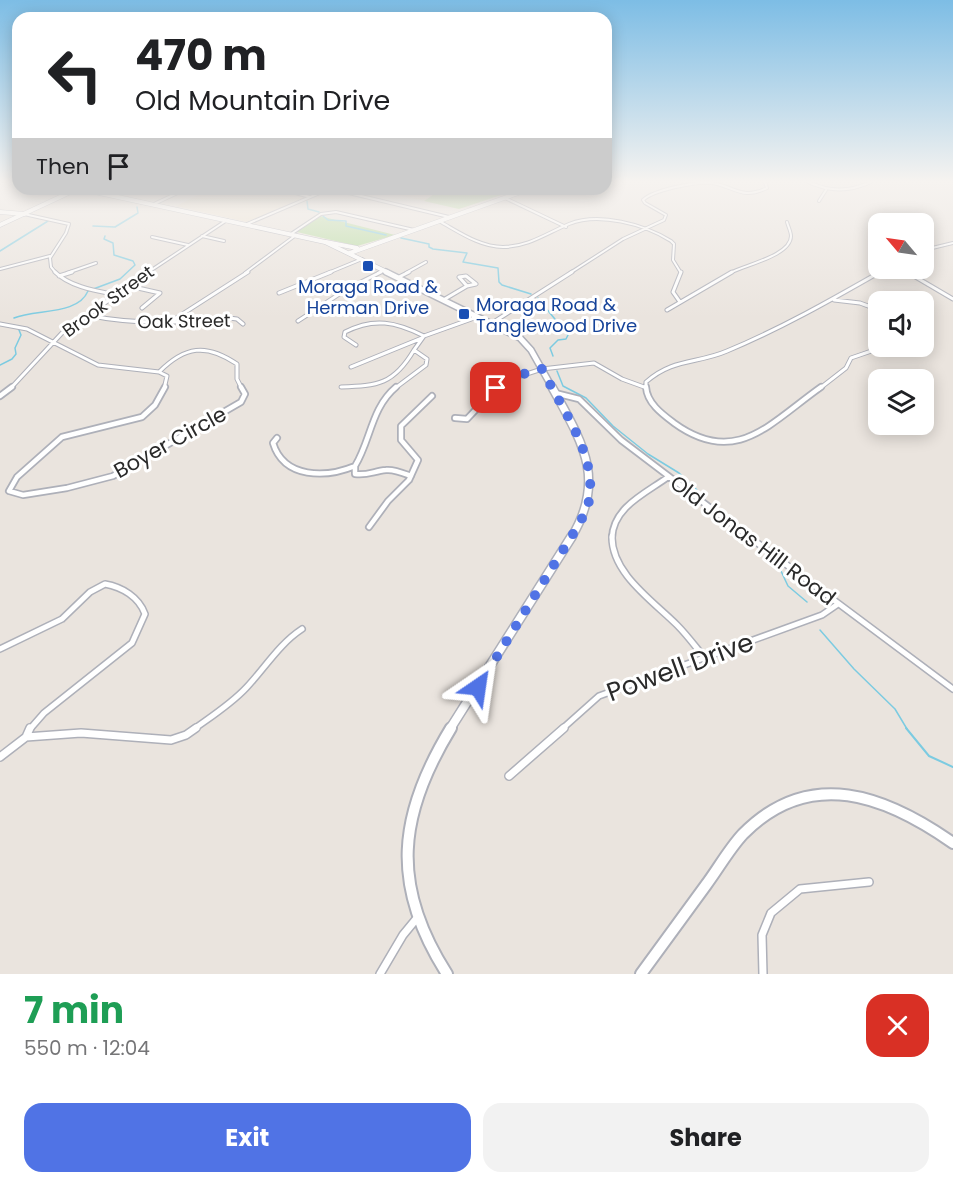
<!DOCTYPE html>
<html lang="en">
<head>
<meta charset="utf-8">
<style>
  :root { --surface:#fff; --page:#f2f2f2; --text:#202124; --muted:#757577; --accent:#5073e5 }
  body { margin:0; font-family:Poppins,sans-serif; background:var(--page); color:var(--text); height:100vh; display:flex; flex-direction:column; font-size:22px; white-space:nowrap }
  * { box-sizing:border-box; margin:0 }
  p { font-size:20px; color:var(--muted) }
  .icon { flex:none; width:33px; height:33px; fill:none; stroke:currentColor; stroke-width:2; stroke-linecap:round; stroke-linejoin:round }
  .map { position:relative; height:974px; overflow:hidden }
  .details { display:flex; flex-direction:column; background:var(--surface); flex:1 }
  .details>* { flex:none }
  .top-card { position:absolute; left:12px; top:12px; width:600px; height:183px; border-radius:18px; box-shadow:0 3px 15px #0003; background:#fff; color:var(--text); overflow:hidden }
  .needle { width:39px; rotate:299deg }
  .controls { position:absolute; left:868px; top:213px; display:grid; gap:12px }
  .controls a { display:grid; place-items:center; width:66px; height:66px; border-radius:12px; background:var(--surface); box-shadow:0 3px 15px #0003; font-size:30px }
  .pin { position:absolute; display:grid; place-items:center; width:51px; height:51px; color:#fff; margin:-26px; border-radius:12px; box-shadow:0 3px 9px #0006 }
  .me { position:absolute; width:66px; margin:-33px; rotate:32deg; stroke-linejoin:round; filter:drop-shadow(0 0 4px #0008) }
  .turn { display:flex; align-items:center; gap:21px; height:126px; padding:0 24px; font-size:27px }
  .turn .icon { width:78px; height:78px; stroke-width:2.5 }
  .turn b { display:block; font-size:42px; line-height:51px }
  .then { display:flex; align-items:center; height:57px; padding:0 24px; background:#0003; gap:12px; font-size:22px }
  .round { display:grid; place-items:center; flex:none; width:63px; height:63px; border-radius:18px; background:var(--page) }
  .head { display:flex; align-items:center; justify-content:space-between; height:102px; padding:0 24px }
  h1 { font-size:36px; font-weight:700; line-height:45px; color:#1e9e55 }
  .button { display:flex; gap:12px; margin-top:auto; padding:12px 24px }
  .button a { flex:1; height:69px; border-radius:18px; background:var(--accent); color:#fff; font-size:24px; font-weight:700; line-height:69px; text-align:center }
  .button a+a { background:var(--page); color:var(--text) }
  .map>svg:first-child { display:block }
</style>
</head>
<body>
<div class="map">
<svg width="953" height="974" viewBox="0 0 953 974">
  <rect width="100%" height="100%" fill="#eae4de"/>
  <path fill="#eae0cf" d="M 210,189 L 276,189 L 306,197 L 247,222 L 176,206 Z
    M 372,189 L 519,189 L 459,209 Z"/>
  <path fill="#b7dba0" d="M 442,189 L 519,189 L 459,209 L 424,201 Z
    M 320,216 L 395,235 L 357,246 L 297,232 Z"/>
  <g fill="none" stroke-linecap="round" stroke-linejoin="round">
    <path stroke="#7ccbe1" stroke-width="1.5" d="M 307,201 L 308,209 L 319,212
      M 323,216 L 328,220 L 346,221 L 346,226 L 386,235
      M 93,226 L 115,227 L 138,213 L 137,207
      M 401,238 L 429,244 L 429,247 L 433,249 L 467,253 L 463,262 L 498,268 L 499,282 L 502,285 L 531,294
      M 0,251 L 48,221
      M 538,298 L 538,303 L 545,307 L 568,335 L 566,339 L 558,340 L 550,348 L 553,356
      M 14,318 C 37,309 78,315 88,291 L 120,279 L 135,265 L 133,261 L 114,255 L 113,243 L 104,239 L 105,236
      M 0,365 L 12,359 L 16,354 L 15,348 L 21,335 L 19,330
      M 557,371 L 563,386 L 586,398 L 613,426 L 648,454 L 679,473 L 697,490
      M 781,571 L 788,586 L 807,602
      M 820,630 L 854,669 L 895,709 L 907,729"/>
    <path stroke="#7ccbe1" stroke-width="2" d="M 906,728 L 929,756 L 953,767"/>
    <defs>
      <path id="minor-far4" d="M 808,182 C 830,192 849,192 871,182
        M 281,189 L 310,197
        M 332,189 L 449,217
        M 505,198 L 566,227
        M 819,201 L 826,190
        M 154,204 L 186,189
        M 24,214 L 69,224 L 66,233 L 50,258 L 51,267 L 56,273
        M 439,221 C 459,232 480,247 503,247 C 528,247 547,233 569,224 C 599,212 644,224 671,241 L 674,244 L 673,260 L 681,273
        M 247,224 L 329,189
        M 291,234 L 321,214 L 336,212 L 414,230
        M 202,236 L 224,241
        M 152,237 L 188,245
        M 924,250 L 953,243
        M 901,268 L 909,273
        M 0,269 L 50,256
        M 67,273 L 96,263
        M 147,273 L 227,220
        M 245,273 L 296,235
        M 328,273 L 362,259
        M 378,273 L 384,270
        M 406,273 L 426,262
        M 570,273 L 623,239 L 664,220 L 666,215 L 645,203 L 643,200 C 653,190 697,181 712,183 C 736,187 741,200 767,188 L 765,182
        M 730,273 C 744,265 791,256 791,236 C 791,232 788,226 787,222
        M 877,273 L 886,268"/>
      <path id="minor-far3" d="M 55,272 C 70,287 97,291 117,295
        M 907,272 L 953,299
        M 59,276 L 72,272
        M 466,276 L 476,284 L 467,286 L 459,277 Z
        M 399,277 L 409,272
        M 129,286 L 160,293 L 142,308
        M 279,293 L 331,272
        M 445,299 L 467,286
        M 834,300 L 860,303 L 879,310
        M 680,302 L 673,292 L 681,272
        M 667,310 L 732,272
        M 87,315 C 134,325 181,323 229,318 L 237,319 L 243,324
        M 298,321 L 347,289 L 381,272
        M 170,322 L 248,272
        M 492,323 L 572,272
        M 0,324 L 27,329 L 98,365 L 159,372
        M 356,345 L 344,337 L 345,332 C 374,317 396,322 424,336
        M 351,367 L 422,338
        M 159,372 L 167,376 L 164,389
        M 159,372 C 185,346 206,343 237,364 L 237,379 L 242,389
        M 341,387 C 378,386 394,384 414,350
        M 10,389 L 62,333 L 149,272
        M 394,389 L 426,365 L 427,359 L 414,350 L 424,336 L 477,317
        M 495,389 L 508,380 L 542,369 L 594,363 L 622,379 L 644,387
        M 646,389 L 646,382 C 673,358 697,364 727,351 C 780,329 831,300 880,272
        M 819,389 L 846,368 L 851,358 L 886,346"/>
      <path id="minor-far2" d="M 165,387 L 155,405 L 142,417 L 62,437 L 17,477 L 9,491 L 23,495 L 67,488 L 113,476 L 241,402 L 245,394 L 241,387
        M 646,387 C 647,403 662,414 674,423 C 736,468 770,423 821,387
        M 555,393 L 579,399 L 621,440 L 750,538
        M 0,396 L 12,387
        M 455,418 L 467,419 L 497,387
        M 277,438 L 273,443 C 284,479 326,478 355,466 C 371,440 371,408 396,387
        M 355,466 L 355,474 C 367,476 374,471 386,470 C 394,469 403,473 411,476
        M 369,527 L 388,501 L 409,480 L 418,460 L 401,440 L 401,426 L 432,396
        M 612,538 C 613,507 646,493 668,477"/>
      <path id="minor-far1" d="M 612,536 C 611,573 653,601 677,625 C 687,635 695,646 704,657
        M 748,536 L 953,689
        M 0,649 L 62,619 L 90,592 L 105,584 C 122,587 139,597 145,614 L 132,643 L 44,713 L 30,729
        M 194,729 C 212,716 231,704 246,688 C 265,668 279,644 302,629
        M 562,729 L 599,696 L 822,615 L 838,604"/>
      <path id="minor" d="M 26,737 L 81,733 L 171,740 L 186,735 L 196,728
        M 0,757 L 26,737 L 30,728
        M 509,776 L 564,728
        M 380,974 L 403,935 L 417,918
        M 763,974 L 762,935 L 771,913 L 800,889 L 869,882"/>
      <path id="tertiary" d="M 0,212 L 24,214
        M 326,242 L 357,248
        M 350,253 L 529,189"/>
      <path id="secondary-far4" d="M 81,189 L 325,242 L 389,273
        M 0,225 L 77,189"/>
      <path id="secondary-far3" d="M 386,272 L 520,338 L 531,350 L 553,389"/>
      <path id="secondary-far2" d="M 552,387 C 582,442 607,479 571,538"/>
      <path id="secondary-far1" d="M 450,729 L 572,536"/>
      <path id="secondary" d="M 447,974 C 390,885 398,815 451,728
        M 641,974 C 663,944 684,915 706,885 C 718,869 729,849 743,834 C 810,766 886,796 953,843"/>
    </defs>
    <use href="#minor-far4" stroke="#aeb0b9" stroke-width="4"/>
    <use href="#minor-far3" stroke="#aeb0b9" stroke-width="5"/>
    <use href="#minor-far2" stroke="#aeb0b9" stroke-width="8"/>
    <use href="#minor-far1" stroke="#aeb0b9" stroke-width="8"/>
    <use href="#minor" stroke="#aeb0b9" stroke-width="10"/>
    <use href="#tertiary" stroke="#aeb0b9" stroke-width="5"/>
    <use href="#secondary-far4" stroke="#aeb0b9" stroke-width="5"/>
    <use href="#secondary-far3" stroke="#aeb0b9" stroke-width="8"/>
    <use href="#secondary-far2" stroke="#aeb0b9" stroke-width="10"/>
    <use href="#secondary-far1" stroke="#aeb0b9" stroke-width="11"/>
    <use href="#secondary" stroke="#aeb0b9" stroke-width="14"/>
    <use href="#minor-far4" stroke="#fff" stroke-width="2"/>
    <use href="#minor-far3" stroke="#fff" stroke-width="3"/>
    <use href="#minor-far2" stroke="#fff" stroke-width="4.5"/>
    <use href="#minor-far1" stroke="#fff" stroke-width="5"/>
    <use href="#minor" stroke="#fff" stroke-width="7"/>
    <use href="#tertiary" stroke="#fff" stroke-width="4"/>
    <use href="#secondary-far4" stroke="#fff" stroke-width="4"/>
    <use href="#secondary-far3" stroke="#fff" stroke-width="5"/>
    <use href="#secondary-far2" stroke="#fff" stroke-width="7"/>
    <use href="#secondary-far1" stroke="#fff" stroke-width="8"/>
    <use href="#secondary" stroke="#fff" stroke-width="10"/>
  </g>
  <linearGradient id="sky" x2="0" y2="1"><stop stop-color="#7dbde5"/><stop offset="0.57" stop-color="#f6f3f0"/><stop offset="1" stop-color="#f6f3f0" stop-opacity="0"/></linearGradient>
  <rect width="953" height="318" fill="url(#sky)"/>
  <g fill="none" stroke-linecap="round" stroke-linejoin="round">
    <path stroke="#5073e5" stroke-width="10" stroke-dasharray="0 18" d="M 478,687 L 578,526 C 581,519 587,512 588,505 C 600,458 561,408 542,369 L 516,376 L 496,388"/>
  </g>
  <g fill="#1a4fb4" stroke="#fff" stroke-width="2">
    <rect x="362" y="260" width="12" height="12" rx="3"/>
    <rect x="458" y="308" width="12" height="12" rx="3"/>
  </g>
  <g text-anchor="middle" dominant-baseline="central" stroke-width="6" stroke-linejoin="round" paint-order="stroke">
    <g font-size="18" fill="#164399" stroke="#fff">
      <text x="368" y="286">Moraga Road &amp;<tspan x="368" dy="21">Herman Drive</tspan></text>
      <text x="476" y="304" text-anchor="start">Moraga Road &amp;<tspan x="476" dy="21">Tanglewood Drive</tspan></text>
    </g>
    <g font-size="18" fill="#2a2a2a" stroke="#fff">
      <text transform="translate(108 301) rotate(-36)">Brook Street</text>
      <text transform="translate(184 321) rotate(-1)">Oak Street</text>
    </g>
    <g font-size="21" fill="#2a2a2a" stroke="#fff">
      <text transform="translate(170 442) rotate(-29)">Boyer Circle</text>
      <text transform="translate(753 540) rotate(37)">Old Jonas Hill Road</text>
    </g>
    <g font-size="26" fill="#2a2a2a" stroke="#fff">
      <text transform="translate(680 667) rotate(-20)">Powell Drive</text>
    </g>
  </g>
</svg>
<div class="controls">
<a><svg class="needle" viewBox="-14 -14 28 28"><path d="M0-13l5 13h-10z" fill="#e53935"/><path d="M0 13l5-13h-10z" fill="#757577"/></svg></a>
<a><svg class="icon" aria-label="sound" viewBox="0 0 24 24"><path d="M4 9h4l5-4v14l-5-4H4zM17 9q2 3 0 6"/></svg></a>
<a><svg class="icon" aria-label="layers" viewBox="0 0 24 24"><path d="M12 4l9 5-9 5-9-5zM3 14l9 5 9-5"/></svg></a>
</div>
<div class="pin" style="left:496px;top:388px;background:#d93025"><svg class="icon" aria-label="arrive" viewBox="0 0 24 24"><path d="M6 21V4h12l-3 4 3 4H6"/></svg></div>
<svg class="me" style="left:478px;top:687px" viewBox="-20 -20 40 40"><path d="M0-17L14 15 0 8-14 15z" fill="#5073e5" stroke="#fff" stroke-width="4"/></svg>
<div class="top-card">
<div class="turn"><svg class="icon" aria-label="left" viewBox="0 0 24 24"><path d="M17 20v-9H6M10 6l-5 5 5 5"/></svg><div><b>470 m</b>Old Mountain Drive</div></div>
<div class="then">Then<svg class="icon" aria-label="arrive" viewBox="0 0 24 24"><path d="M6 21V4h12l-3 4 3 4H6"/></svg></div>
</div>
</div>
<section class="details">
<div class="head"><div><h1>7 min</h1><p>550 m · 12:04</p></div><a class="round" style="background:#d93025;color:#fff"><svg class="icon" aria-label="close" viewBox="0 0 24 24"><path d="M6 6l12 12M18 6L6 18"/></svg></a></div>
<div class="button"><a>Exit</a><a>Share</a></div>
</section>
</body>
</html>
